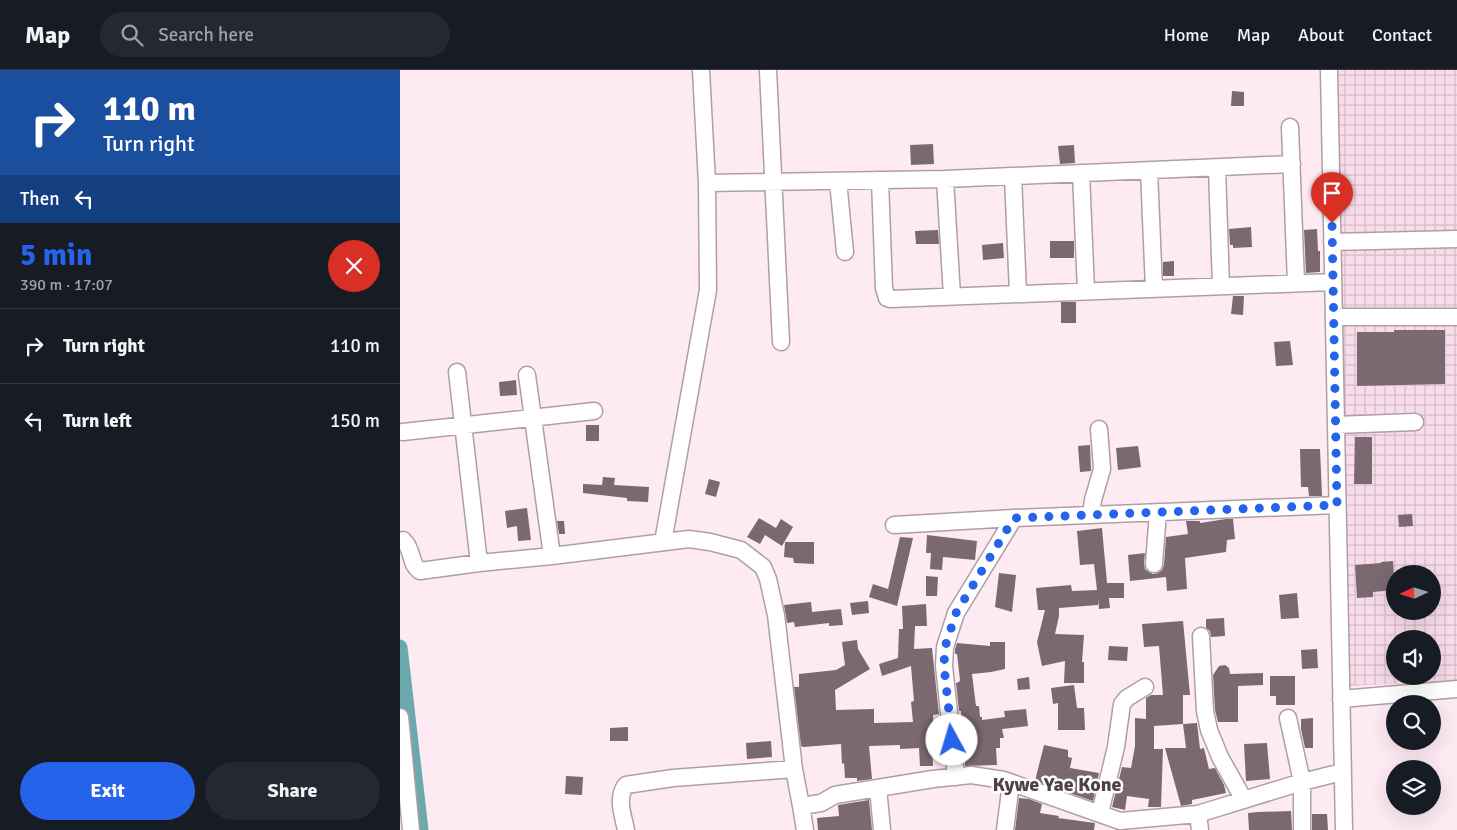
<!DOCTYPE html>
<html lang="en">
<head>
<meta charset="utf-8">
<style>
  :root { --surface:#171b24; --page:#242831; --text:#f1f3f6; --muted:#9ea1a6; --line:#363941; --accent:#2563eb }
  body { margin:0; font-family:Signika,sans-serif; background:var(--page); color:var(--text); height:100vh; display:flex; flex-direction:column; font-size:19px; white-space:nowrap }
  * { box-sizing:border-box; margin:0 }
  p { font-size:16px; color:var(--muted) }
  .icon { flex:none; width:28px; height:28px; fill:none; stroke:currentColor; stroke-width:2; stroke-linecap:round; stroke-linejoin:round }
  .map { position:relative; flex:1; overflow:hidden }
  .details { display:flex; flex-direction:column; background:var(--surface); width:400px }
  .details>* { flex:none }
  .top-card { background:#1a4fa0; color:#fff; overflow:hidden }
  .needle { width:32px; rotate:266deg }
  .buttons { position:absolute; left:986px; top:495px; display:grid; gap:10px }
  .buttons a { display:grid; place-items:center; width:55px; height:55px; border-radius:50%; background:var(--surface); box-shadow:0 5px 20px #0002; font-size:25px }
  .pin { position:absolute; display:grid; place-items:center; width:42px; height:42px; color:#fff; margin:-51px -21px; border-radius:50% 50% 50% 0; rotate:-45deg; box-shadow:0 0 5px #0007 }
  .pin .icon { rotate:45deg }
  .me { position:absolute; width:55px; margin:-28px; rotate:354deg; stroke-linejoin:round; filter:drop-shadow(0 0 4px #0008) }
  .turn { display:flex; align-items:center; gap:18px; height:105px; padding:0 20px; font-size:22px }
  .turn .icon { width:65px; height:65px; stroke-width:2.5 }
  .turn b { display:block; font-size:35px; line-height:42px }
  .then { display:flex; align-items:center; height:48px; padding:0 20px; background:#0003; gap:10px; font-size:19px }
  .round { display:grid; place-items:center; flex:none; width:52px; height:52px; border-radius:26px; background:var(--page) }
  .headline { display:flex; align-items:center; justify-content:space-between; height:85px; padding:0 20px }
  h1 { font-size:30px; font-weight:700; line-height:38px; color:var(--accent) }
  .cta { display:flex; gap:10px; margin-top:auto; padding:10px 20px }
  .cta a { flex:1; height:58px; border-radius:30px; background:var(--accent); color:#fff; font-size:20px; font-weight:700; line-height:58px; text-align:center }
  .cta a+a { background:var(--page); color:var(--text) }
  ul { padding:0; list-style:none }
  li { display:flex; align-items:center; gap:15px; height:75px; padding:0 20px; border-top:1px solid var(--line) }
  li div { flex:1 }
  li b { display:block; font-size:19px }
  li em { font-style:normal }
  header { display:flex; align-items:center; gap:30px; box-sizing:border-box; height:70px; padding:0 25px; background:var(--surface); border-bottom:1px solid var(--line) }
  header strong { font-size:24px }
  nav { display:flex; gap:28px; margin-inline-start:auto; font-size:18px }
  .search { width:350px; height:45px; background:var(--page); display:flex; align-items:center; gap:12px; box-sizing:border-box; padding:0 18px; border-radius:28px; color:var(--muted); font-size:19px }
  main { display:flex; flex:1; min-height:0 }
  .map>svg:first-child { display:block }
</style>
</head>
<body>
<header>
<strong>Map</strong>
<div class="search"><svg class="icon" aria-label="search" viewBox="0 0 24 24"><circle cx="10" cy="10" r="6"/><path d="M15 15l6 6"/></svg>Search here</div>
<nav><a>Home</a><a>Map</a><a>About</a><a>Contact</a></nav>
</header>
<main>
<section class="details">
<div class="top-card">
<div class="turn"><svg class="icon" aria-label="right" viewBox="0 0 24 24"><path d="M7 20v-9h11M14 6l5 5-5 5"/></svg><div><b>110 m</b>Turn right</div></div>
<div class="then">Then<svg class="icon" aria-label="left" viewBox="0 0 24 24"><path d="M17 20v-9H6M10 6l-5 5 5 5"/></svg></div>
</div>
<div class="headline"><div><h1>5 min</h1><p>390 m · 17:07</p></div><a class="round" style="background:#d93025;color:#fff"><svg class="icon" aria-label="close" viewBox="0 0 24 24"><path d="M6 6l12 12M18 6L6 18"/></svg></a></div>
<ul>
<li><svg class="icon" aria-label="right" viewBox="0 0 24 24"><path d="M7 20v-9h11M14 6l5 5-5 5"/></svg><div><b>Turn right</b></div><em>110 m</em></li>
<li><svg class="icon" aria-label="left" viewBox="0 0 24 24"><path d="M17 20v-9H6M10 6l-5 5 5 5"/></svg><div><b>Turn left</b></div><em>150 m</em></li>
</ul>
<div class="cta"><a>Exit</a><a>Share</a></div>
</section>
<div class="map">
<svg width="1057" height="760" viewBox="0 0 1057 760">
  <defs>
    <pattern id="industrial-grid" width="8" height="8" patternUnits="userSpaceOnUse" patternTransform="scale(1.25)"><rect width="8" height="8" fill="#f8dce9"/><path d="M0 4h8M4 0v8" fill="none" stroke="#d4bcc8"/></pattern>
  </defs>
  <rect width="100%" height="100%" fill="#feeaf3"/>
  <path fill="url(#industrial-grid)" fill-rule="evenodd" d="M 938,0 L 1057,0 L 1057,611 L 949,616 ZM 995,504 L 1032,504 L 1032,541 L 995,541 ZM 995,569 L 1032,569 L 1032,606 L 995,606 Z"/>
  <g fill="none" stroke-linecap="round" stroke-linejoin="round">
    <path stroke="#6baaac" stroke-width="15" d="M 0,577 L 21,760"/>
  </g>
  <path fill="#7a6971" d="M 832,21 L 844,22 L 844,36 L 831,36 Z
    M 533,74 L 534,94 L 511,95 L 510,75 Z
    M 674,75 L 675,93 L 660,94 L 658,76 Z
    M 851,157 L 852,177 L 833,178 L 833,175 L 830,175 L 829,159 Z
    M 917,159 L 918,181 L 920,181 L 920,202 L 906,203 L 904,160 Z
    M 538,160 L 539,174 L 516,174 L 515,161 Z
    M 650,171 L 674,171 L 674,188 L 650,188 Z
    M 603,173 L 604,188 L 583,190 L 582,175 Z
    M 774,191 L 774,206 L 763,206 L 763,192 Z
    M 833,226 L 844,226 L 843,245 L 831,244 Z
    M 661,232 L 676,232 L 676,253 L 661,253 Z
    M 994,260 L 1045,260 L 1045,314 L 957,316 L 957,262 L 994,262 Z
    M 890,271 L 893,295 L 876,296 L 874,272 Z
    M 116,310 L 117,325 L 100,326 L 99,312 Z
    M 186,355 L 199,355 L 199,371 L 186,371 Z
    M 955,367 L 972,367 L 972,414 L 954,414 Z
    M 690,375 L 691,401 L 680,402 L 678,376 Z
    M 738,376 L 741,397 L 718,400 L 716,378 Z
    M 900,379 L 920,379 L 922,426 L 909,426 L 908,417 L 901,417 Z
    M 203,407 L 215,408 L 214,415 L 249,417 L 248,432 L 227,431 L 227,428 L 183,423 L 183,414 L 202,415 Z
    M 309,409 L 320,412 L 316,427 L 305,424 Z
    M 127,438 L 131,470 L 118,471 L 117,456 L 107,458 L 105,441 Z
    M 1012,444 L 1013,456 L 999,457 L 998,445 Z
    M 359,448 L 376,458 L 381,449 L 393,457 L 382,476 L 365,465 L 360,474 L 347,467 Z
    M 826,449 L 833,449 L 835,469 L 827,470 L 826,482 L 785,488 L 787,519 L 767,521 L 766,507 L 730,511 L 728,485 L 745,483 L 744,493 L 745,499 L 749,502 L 753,504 L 758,503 L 762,500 L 764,495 L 766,467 L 788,464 L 786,451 L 800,451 L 800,453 Z
    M 157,451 L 164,451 L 165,464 L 159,464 Z
    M 702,458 L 707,513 L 724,513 L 724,528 L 709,528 L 710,538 L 699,539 L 698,528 L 698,535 L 659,538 L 659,546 L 655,564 L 684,565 L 682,592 L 684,592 L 684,613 L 664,613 L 665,591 L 642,596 L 637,572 L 645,540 L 638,540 L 636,518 L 671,515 L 672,521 L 697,520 L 694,494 L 680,495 L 677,461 Z
    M 527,465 L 577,471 L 575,490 L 543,487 L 542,500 L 530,499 L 531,483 L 526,483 Z
    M 500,467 L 513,468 L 497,536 L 469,527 L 473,514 L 488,519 Z
    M 385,472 L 414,472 L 414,494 L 394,493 L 393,488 L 384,487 Z
    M 993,491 L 995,520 L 973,522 L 973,527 L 957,528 L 955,495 L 981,493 L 981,492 Z
    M 599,503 L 616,505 L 612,542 L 595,537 Z
    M 526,506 L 538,507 L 537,526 L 526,526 Z
    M 897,523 L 899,548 L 881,549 L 879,525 Z
    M 468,531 L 469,543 L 452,545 L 450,533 Z
    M 411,532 L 412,542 L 441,539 L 443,555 L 429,556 L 429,553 L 395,557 L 394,552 L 387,553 L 384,535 Z
    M 526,534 L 527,556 L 515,556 L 514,579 L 532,578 L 539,644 L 533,645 L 534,673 L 532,674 L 533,696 L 520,696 L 519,678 L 500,679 L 500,675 L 469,676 L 472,709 L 457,711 L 457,708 L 445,708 L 444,693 L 442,694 L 441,674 L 403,677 L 401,676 L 394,617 L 399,617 L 399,604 L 436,600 L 445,595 L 442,572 L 457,570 L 458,579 L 470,599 L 435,620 L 436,640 L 474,639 L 474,653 L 513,652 L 511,632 L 514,631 L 511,596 L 482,606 L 479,594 L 498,588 L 499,559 L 503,559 L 502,536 Z
    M 824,548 L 825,566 L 811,567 L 810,561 L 806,558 L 806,549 Z
    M 783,551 L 790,625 L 783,625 L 783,654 L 754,656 L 754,679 L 763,679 L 761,737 L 748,737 L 749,729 L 727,726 L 725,740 L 712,737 L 722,697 L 731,698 L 735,676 L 735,648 L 746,649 L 746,628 L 751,625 L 763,625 L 759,576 L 744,577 L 742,554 Z
    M 590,572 L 605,572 L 605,599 L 591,602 L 572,604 L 576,636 L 579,636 L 580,647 L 582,647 L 582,650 L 605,647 L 604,641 L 626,639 L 628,656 L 602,659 L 604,668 L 600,668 L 600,678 L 596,678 L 597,695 L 565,696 L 561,641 L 559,641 L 556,613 L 559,612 L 560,610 L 557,584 L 555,584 L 555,579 L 557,573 L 590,576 Z
    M 709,576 L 728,577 L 727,591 L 708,590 Z
    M 917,579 L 918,598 L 902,599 L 901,580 Z
    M 825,595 L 829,598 L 830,604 L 863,603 L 863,615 L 838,616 L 838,652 L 818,652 L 815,640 L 813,605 L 819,596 Z
    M 870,606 L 895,606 L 895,635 L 876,635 L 876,626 L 870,626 Z
    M 629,607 L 630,619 L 618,620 L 617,609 Z
    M 674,615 L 677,638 L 684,638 L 685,660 L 658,660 L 658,633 L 653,634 L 651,618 Z
    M 913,648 L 913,678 L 905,678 L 901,659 L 901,649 Z
    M 797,653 L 800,679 L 804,678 L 809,699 L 815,698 L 824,715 L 826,723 L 792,730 L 792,734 L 781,736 L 765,678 L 786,678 L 783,654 Z
    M 228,657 L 228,671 L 210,671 L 210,658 Z
    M 371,671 L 372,687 L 347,689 L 346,673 Z
    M 867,673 L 870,709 L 846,711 L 844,674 Z
    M 644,675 L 668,680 L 668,687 L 672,688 L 670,698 L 699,703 L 693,731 L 635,711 Z
    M 166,706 L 183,707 L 182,725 L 165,724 Z
    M 619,728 L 629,729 L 642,734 L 640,743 L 659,746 L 658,748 L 695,753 L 694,760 L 615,760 Z
    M 469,730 L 472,760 L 418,760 L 417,748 L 439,746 L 438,735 Z
    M 891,741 L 892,760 L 849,760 L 848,743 L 858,742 Z
    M 912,744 L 927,744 L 928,760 L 912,760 Z"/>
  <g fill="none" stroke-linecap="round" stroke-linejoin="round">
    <defs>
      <path id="minor" d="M 301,0 L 307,113 L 545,109 L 892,94
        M 368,0 L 381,272
        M 929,0 L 944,760
        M 890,57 L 896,213
        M 817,98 L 821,216
        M 749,100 L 754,219
        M 681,103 L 686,221
        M 613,106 L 618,224
        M 545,109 L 552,226
        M 480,110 L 484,218 L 487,228 L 490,229 L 933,212
        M 438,111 L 445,182
        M 932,172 L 1057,169
        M 934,247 L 1057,247
        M 57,302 L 79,493
        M 127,305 L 152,486
        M 936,355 L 1015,352
        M 3,362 L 194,341
        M 691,445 L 693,430 L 702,399 L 699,359
        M 494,455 L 614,448 L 937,435
        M 0,471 L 3,470 C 4,472 8,475 8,477 C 13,486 11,495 20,501 L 79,493 L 152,486 L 289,469 L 310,472 L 341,480 L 363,497 L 368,509 L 376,545 L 394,699 L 401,736 L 421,733 L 435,725 L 533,709 L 571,705 L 604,710 L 720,751 L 798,744 L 902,712 L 942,702
        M 263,472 L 308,220 L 307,113
        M 754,494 L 758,442
        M 801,566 L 805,641 L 809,660 L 820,687 L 844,730
        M 941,629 L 1057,619
        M 0,647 L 11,760
        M 888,648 L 902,712 L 902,760
        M 556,707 L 544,596 L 545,577 L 556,543 L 614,448
        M 478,718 L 482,760
        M 401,736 L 405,760
        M 700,743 L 716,677 L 722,634 L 727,628 L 745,617
        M 798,744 L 800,760
        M 226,760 C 223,745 216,728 226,715 L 273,708 L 394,699
        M 605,760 L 611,713"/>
    </defs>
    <use href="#minor" stroke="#b09ea6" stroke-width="19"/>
    <use href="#minor" stroke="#fff" stroke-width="16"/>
  </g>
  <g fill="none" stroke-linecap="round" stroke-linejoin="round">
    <path stroke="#2563eb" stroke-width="9" stroke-dasharray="0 16.2" d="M 552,670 L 544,596 L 545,577 L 556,543 L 614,448 L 937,435 L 932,153"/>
  </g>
  <g text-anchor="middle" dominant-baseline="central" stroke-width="5" stroke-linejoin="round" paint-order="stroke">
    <g font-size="20" font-weight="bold" fill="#504048" stroke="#fdfdfd">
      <text x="657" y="714">Kywe Yae Kone</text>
    </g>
  </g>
</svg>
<div class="buttons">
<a><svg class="needle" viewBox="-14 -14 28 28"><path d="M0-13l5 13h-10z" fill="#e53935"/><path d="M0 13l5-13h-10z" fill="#9ea1a6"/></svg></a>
<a><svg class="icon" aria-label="sound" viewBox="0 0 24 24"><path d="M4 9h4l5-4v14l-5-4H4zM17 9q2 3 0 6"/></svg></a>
<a><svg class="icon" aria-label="search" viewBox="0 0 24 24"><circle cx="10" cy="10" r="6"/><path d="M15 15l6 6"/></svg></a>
<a><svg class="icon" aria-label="layers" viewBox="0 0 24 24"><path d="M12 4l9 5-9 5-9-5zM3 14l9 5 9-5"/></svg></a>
</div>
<div class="pin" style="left:932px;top:153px;background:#d93025"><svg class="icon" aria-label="arrive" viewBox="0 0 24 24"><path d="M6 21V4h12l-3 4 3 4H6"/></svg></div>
<svg class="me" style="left:552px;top:670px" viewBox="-20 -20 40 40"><circle r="19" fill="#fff"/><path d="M0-13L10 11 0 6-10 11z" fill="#2563eb"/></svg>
</div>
</main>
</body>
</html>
